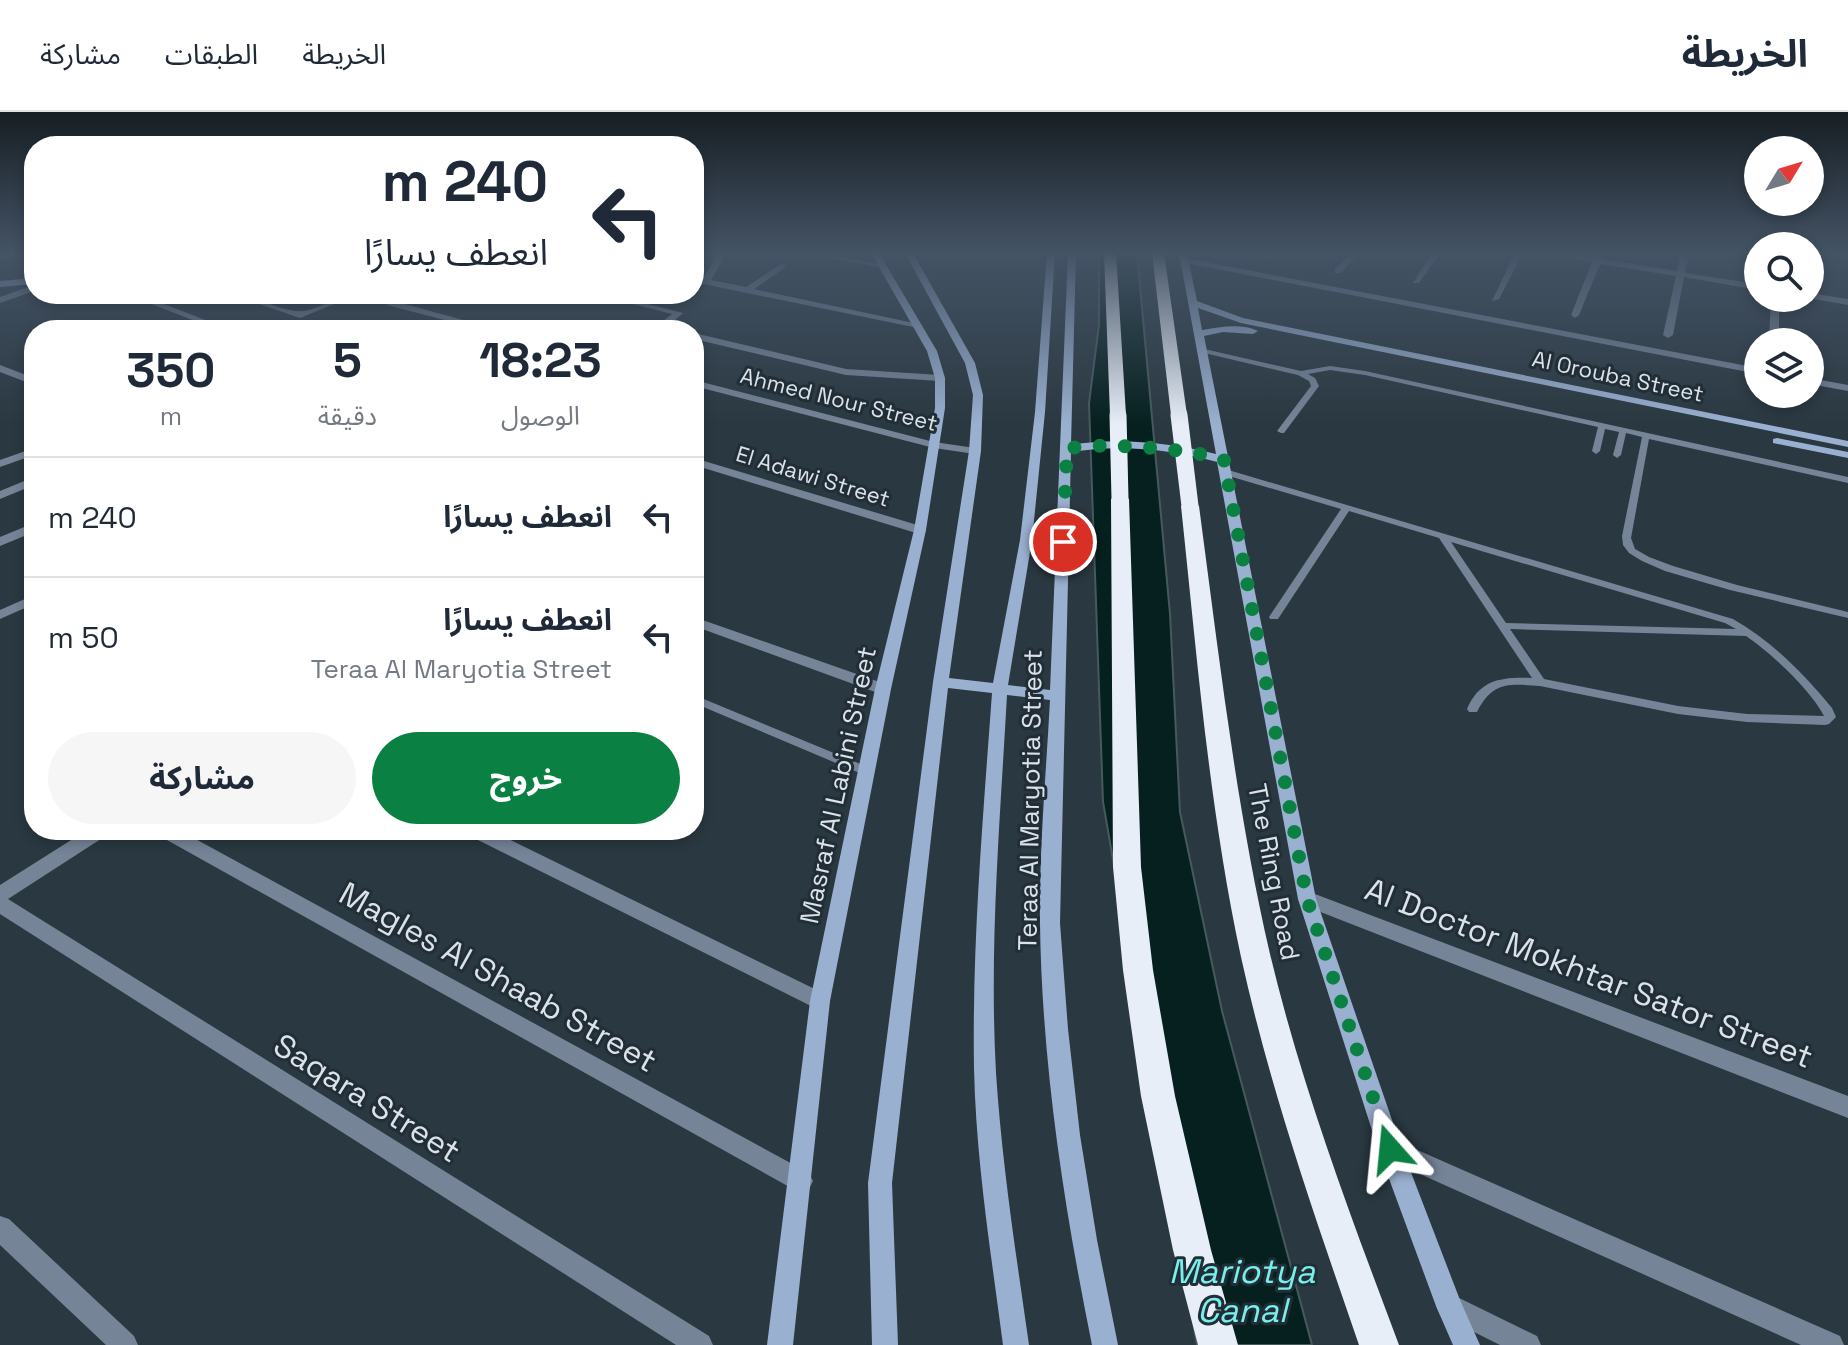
<!DOCTYPE html>
<html lang="ar">
<head>
<meta charset="utf-8">
<style>
  :root { --surface:#fff; --page:#f6f6f7; --text:#1f2937; --muted:#747a83; --line:#e0e1e3; --accent:#0b8043 }
  body { margin:0; font-family:"Space Grotesk","Noto Sans Arabic",sans-serif; background:var(--page); color:var(--text); direction:rtl; height:100vh; display:flex; flex-direction:column; font-size:30px; white-space:nowrap }
  * { box-sizing:border-box; margin:0 }
  p { font-size:26px; color:var(--muted) }
  .icon { flex:none; width:44px; height:44px; fill:none; stroke:currentColor; stroke-width:2; stroke-linecap:round; stroke-linejoin:round }
  .map { position:relative; flex:1; overflow:hidden; direction:ltr }
  .details { position:absolute; left:24px; top:208px; width:680px; height:520px; display:flex; flex-direction:column; background:var(--surface); border-radius:32px; box-shadow:0 4px 12px #0003; direction:rtl }
  .details>* { flex:none }
  .guide { position:absolute; left:24px; top:24px; width:680px; height:168px; border-radius:32px; box-shadow:0 4px 12px #0003; direction:rtl; background:#fff; color:var(--text); overflow:hidden }
  .needle { width:52px; rotate:52deg }
  .controls { position:absolute; left:1744px; top:24px; display:grid; gap:16px }
  .controls a { display:grid; place-items:center; width:80px; height:80px; border-radius:50%; background:var(--surface); box-shadow:0 4px 12px #0003; font-size:40px }
  .pin { position:absolute; display:grid; place-items:center; width:68px; height:68px; color:#fff; margin:-34px; border:4px solid #fff; border-radius:50%; box-shadow:0 2px 8px #0007 }
  .me { position:absolute; width:88px; margin:-44px; rotate:342deg; stroke-linejoin:round; filter:drop-shadow(0 0 6px #0008) }
  .turn { display:flex; align-items:center; gap:28px; height:168px; padding:0 24px; font-size:36px }
  .turn .icon { width:104px; height:104px; stroke-width:2.5 }
  .turn b { display:block; font-size:56px; line-height:68px }
  .eta { display:flex; justify-content:space-evenly; align-items:center; height:136px; text-align:center }
  .eta b { font-size:48px; font-weight:700; line-height:56px }
  .button { display:flex; gap:16px; margin-top:auto; padding:16px 24px }
  .button a { flex:1; height:92px; border-radius:48px; background:var(--accent); color:#fff; font-size:32px; font-weight:700; line-height:92px; text-align:center }
  .button a+a { background:var(--page); color:var(--text) }
  ul { padding:0; list-style:none }
  li { display:flex; align-items:center; gap:24px; height:120px; padding:0 24px; border-top:2px solid var(--line) }
  li div { flex:1 }
  li b { display:block; font-size:30px }
  li em { font-style:normal }
  header { display:flex; align-items:center; gap:48px; box-sizing:border-box; height:112px; padding:0 40px; background:var(--surface); border-bottom:2px solid var(--line) }
  header strong { font-size:38px }
  nav { display:flex; gap:44px; margin-inline-start:auto; font-size:28px }
  .map>svg:first-child { display:block }
</style>
</head>
<body>
<header>
<strong>الخريطة</strong>
<nav><a>الخريطة</a><a>الطبقات</a><a>مشاركة</a></nav>
</header>
<div class="map">
<svg width="1848" height="1233" viewBox="0 0 1848 1233">
  <rect width="100%" height="100%" fill="#2a3841"/>
  <path fill="#06201f" stroke="#465a5c" stroke-width="2" d="M 1099,141 L 1137,141 L 1170,502 L 1180,700 L 1222,899 L 1312,1233 L 1197,1233 L 1103,690 L 1089,291 L 1099,213 Z"/>
  <g fill="none" stroke-linecap="round" stroke-linejoin="round">
    <path fill="#768498" fill-rule="evenodd" d="M 1200,236 L 1301,259 L 1330,254 L 1365,259 L 1848,365 L 1848,371 L 1649,327 L 1631,426 L 1635,437 L 1649,445 L 1673,454 L 1737,473 L 1848,500 L 1848,506 L 1730,478 L 1665,459 L 1642,449 L 1629,441 L 1623,433 L 1622,424 L 1642,325 L 1626,321 L 1621,343 L 1617,346 L 1613,343 L 1619,320 L 1605,317 L 1600,339 L 1596,342 L 1592,339 L 1598,315 L 1365,263 L 1330,258 L 1308,262 L 1315,266 L 1319,274 L 1284,321 L 1281,321 L 1277,319 L 1311,274 L 1309,269 L 1298,263 L 1200,240 Z
      M 1225,357 L 1733,507 C 1773,530 1803,561 1832,596 L 1836,605 L 1829,612 L 1825,613 L 1747,610 L 1678,602 L 1540,574 C 1509,572 1493,569 1477,600 L 1469,600 L 1467,597 C 1480,567 1502,565 1532,566 L 1439,426 L 1349,399 L 1278,507 L 1270,507 L 1269,505 L 1341,397 L 1222,362 L 1222,358 ZM 1451,430 L 1725,511 L 1736,517 L 1506,511 ZM 1510,517 L 1746,524 C 1771,541 1810,577 1824,604 L 1747,602 L 1678,594 L 1544,567 Z
      M 694,583 L 870,656 L 872,659 L 870,662 L 862,662 L 694,591 Z"/>
    <path fill="#768498" fill-rule="evenodd" d="M 15,141 L 15,145 L 0,147 L 0,143 Z
      M 719,141 L 726,142 L 711,168 L 746,175 L 783,151 L 786,155 L 754,177 L 923,213 L 918,216 L 694,170 L 694,164 L 703,166 Z
      M 799,141 L 816,141 L 885,153 L 881,155 Z
      M 1267,141 L 1276,141 L 1269,147 L 1263,147 Z
      M 1351,141 L 1359,141 L 1341,161 L 1335,161 L 1335,157 Z
      M 1432,141 L 1440,141 L 1419,171 L 1413,171 Z
      M 1515,141 L 1523,141 L 1499,187 L 1492,189 Z
      M 1546,141 L 1562,141 L 1594,146 L 1596,141 L 1604,141 L 1602,147 L 1677,159 L 1681,141 L 1689,141 L 1685,161 L 1758,172 L 1758,178 L 1684,165 L 1673,223 L 1668,226 L 1663,223 L 1676,164 L 1600,152 L 1579,203 L 1575,206 L 1571,203 L 1592,150 Z
      M 1184,146 L 1758,256 L 1758,262 L 1181,150 Z
      M 34,173 L 34,179 L 0,191 L 0,185 Z
      M 1810,181 L 1848,187 L 1848,193 L 1808,186 L 1810,186 Z
      M 126,182 L 138,182 L 231,218 L 218,218 Z
      M 230,182 C 255,182 275,198 298,199 C 314,201 338,182 359,182 L 300,206 Z
      M 394,182 L 405,182 L 394,189 L 499,218 L 483,218 L 387,193 L 386,187 Z
      M 593,182 L 608,182 L 683,201 L 668,214 L 672,218 L 661,218 L 657,214 L 672,202 Z
      M 1771,186 L 1779,186 L 1779,230 L 1769,230 Z
      M 694,221 L 846,257 L 940,263 L 945,266 L 940,269 L 846,263 L 694,227 Z
      M 0,253 L 34,266 L 34,273 L 0,260 Z
      M 1810,266 L 1848,273 L 1848,279 L 1810,272 Z
      M 694,268 L 934,330 L 975,336 L 981,339 L 975,342 L 934,336 L 694,274 Z
      M 34,336 L 34,343 L 0,355 L 0,348 Z
      M 694,346 L 924,415 L 926,418 L 924,421 L 916,421 L 694,353 Z
      M 34,365 L 34,373 L 0,387 L 0,379 Z
      M 34,411 L 34,420 L 0,434 L 0,425 Z
      M 34,483 L 34,492 L 0,507 L 0,498 Z
      M 694,505 L 888,573 L 891,577 L 888,581 L 878,581 L 694,514 Z
      M 87,718 L 110,718 L 107,723 L 8,787 L 709,1224 L 713,1233 L 676,1233 L 0,802 L 0,773 Z
      M 155,718 L 179,718 L 809,1061 L 813,1069 L 809,1077 L 801,1081 L 793,1077 L 158,723 Z
      M 465,718 L 490,718 L 827,883 L 830,889 L 827,895 L 820,898 L 813,895 L 468,723 Z
      M 1307,779 L 1848,984 L 1848,1006 L 1300,792 L 1298,787 L 1300,782 Z
      M 1390,1026 L 1840,1224 L 1844,1233 L 1801,1233 L 1382,1045 L 1378,1037 L 1382,1029 Z
      M 0,1104 L 9,1107 L 134,1224 L 138,1233 L 106,1233 L 0,1133 Z
      M 1449,1181 L 1537,1224 L 1541,1233 L 1500,1233 L 1440,1203 L 1436,1194 L 1440,1185 Z"/>
    <path fill="#9ab0d0" fill-rule="evenodd" d="M 871,141 L 879,141 L 937,239 L 945,266 L 945,296 L 926,418 L 891,577 L 830,889 L 793,1233 L 767,1233 L 810,889 L 875,577 L 914,418 L 935,296 L 935,266 L 927,239 Z
      M 905,141 L 913,141 L 975,251 L 983,283 L 981,339 L 949,566 L 993,571 L 1020,428 L 1035,300 L 1047,141 L 1055,141 L 1045,300 L 1032,428 L 1008,573 L 1050,578 L 1068,141 L 1076,141 L 1071,333 C 1117,325 1171,331 1216,342 L 1179,141 L 1187,141 L 1197,189 L 1243,206 L 1848,329 L 1848,335 L 1241,211 L 1198,196 L 1202,218 C 1220,215 1242,211 1258,219 L 1253,222 L 1223,220 L 1204,224 L 1316,787 L 1402,1037 L 1460,1188 L 1480,1233 L 1453,1233 L 1436,1194 L 1378,1037 L 1298,787 L 1217,350 C 1173,337 1117,332 1071,340 L 1060,811 L 1068,917 L 1080,1023 L 1097,1128 L 1118,1233 L 1092,1233 C 1064,1095 1042,953 1040,812 C 1039,738 1046,663 1050,588 L 1007,583 C 1000,709 989,835 996,961 C 1002,1052 1016,1142 1029,1233 L 1003,1233 C 991,1141 976,1049 974,956 C 972,830 983,706 992,581 L 948,576 L 892,1071 L 898,1233 L 872,1233 L 868,1071 L 933,570 L 969,339 L 973,283 L 965,251 Z
      M 34,166 L 34,172 L 0,175 L 0,169 Z
      M 1777,326 L 1848,340 L 1848,346 L 1773,331 L 1773,327 Z"/>
    <path fill="#e7eef8" fill-rule="evenodd" d="M 1104,141 L 1116,141 L 1126,303 L 1118,308 L 1110,303 Z
      M 1152,141 L 1164,141 L 1187,303 L 1179,308 L 1171,303 Z
      M 1120,382 L 1129,387 L 1141,755 L 1153,858 L 1175,984 L 1211,1138 L 1238,1233 L 1198,1233 L 1173,1138 L 1141,984 L 1123,858 L 1113,755 L 1111,387 Z
      M 1190,388 L 1199,394 C 1219,544 1236,695 1270,842 C 1302,976 1351,1105 1399,1233 L 1359,1233 C 1315,1105 1270,977 1241,845 C 1209,696 1197,544 1181,394 Z"/>
    <path stroke="#e7eef8" stroke-width="17" d="M 1118,303 L 1120,387
      M 1179,303 L 1190,394"/>
  </g>
  <linearGradient id="sky" x2="0" y2="1"><stop stop-color="#171f24"/><stop offset="0.45" stop-color="#445365"/><stop offset="1" stop-color="#445365" stop-opacity="0"/></linearGradient>
  <rect width="1848" height="313" fill="url(#sky)"/>
  <g fill="none" stroke-linecap="round" stroke-linejoin="round">
    <path stroke="#0b8043" stroke-width="14" stroke-dasharray="0 25.2" d="M 1063,430 L 1067,337 C 1096,329 1195,337 1224,348 L 1307,787 L 1390,1037"/>
  </g>
  <g text-anchor="middle" dominant-baseline="central" stroke-width="6" stroke-linejoin="round" paint-order="stroke">
    <g font-size="22" fill="#dbe3e9" stroke="#212e37">
      <text transform="translate(1618 264) rotate(12)">Al Orouba Street</text>
      <text transform="translate(839 287) rotate(14)">Ahmed Nour Street</text>
      <text transform="translate(813 364) rotate(17)">El Adawi Street</text>
    </g>
    <g font-size="26" fill="#dbe3e9" stroke="#212e37">
      <text transform="translate(838 673) rotate(-78)">Masraf Al Labini Street</text>
      <text transform="translate(1030 688) rotate(-89)">Teraa Al Maryotia Street</text>
      <text transform="translate(1274 760) rotate(79)">The Ring Road</text>
    </g>
    <g font-size="32" fill="#dbe3e9" stroke="#212e37">
      <text transform="translate(1589 861) rotate(21)">Al Doctor Mokhtar Sator Street</text>
      <text transform="translate(498 865) rotate(29)">Magles Al Shaab Street</text>
      <text transform="translate(367 986) rotate(32)">Saqara Street</text>
    </g>
    <g font-size="34" font-style="italic" fill="#79efec" stroke="#212e37">
      <text x="1242" y="1159">Mariotya<tspan x="1242" dy="39">Canal</tspan></text>
    </g>
  </g>
</svg>
<div class="controls">
<a><svg class="needle" viewBox="-14 -14 28 28"><path d="M0-13l5 13h-10z" fill="#e53935"/><path d="M0 13l5-13h-10z" fill="#747a83"/></svg></a>
<a><svg class="icon" aria-label="search" viewBox="0 0 24 24"><circle cx="10" cy="10" r="6"/><path d="M15 15l6 6"/></svg></a>
<a><svg class="icon" aria-label="layers" viewBox="0 0 24 24"><path d="M12 4l9 5-9 5-9-5zM3 14l9 5 9-5"/></svg></a>
</div>
<div class="pin" style="left:1063px;top:430px;background:#d93025"><svg class="icon" aria-label="arrive" viewBox="0 0 24 24"><path d="M6 21V4h12l-3 4 3 4H6"/></svg></div>
<svg class="me" style="left:1390px;top:1037px" viewBox="-20 -20 40 40"><path d="M0-17L14 15 0 8-14 15z" fill="#0b8043" stroke="#fff" stroke-width="4"/></svg>
<div class="guide">
<div class="turn"><svg class="icon" aria-label="left" viewBox="0 0 24 24"><path d="M17 20v-9H6M10 6l-5 5 5 5"/></svg><div><b>240 m</b>انعطف يسارًا</div></div>
</div>
<section class="details">
<div class="eta">
<div><b>18:23</b><p>الوصول</p></div>
<div><b>5</b><p>دقيقة</p></div>
<div><b>350</b><p>m</p></div>
</div>
<ul>
<li><svg class="icon" aria-label="left" viewBox="0 0 24 24"><path d="M17 20v-9H6M10 6l-5 5 5 5"/></svg><div><b>انعطف يسارًا</b></div><em>240 m</em></li>
<li><svg class="icon" aria-label="left" viewBox="0 0 24 24"><path d="M17 20v-9H6M10 6l-5 5 5 5"/></svg><div><b>انعطف يسارًا</b><p>Teraa Al Maryotia Street</p></div><em>50 m</em></li>
</ul>
<div class="button"><a>خروج</a><a>مشاركة</a></div>
</section>
</div>
</body>
</html>
